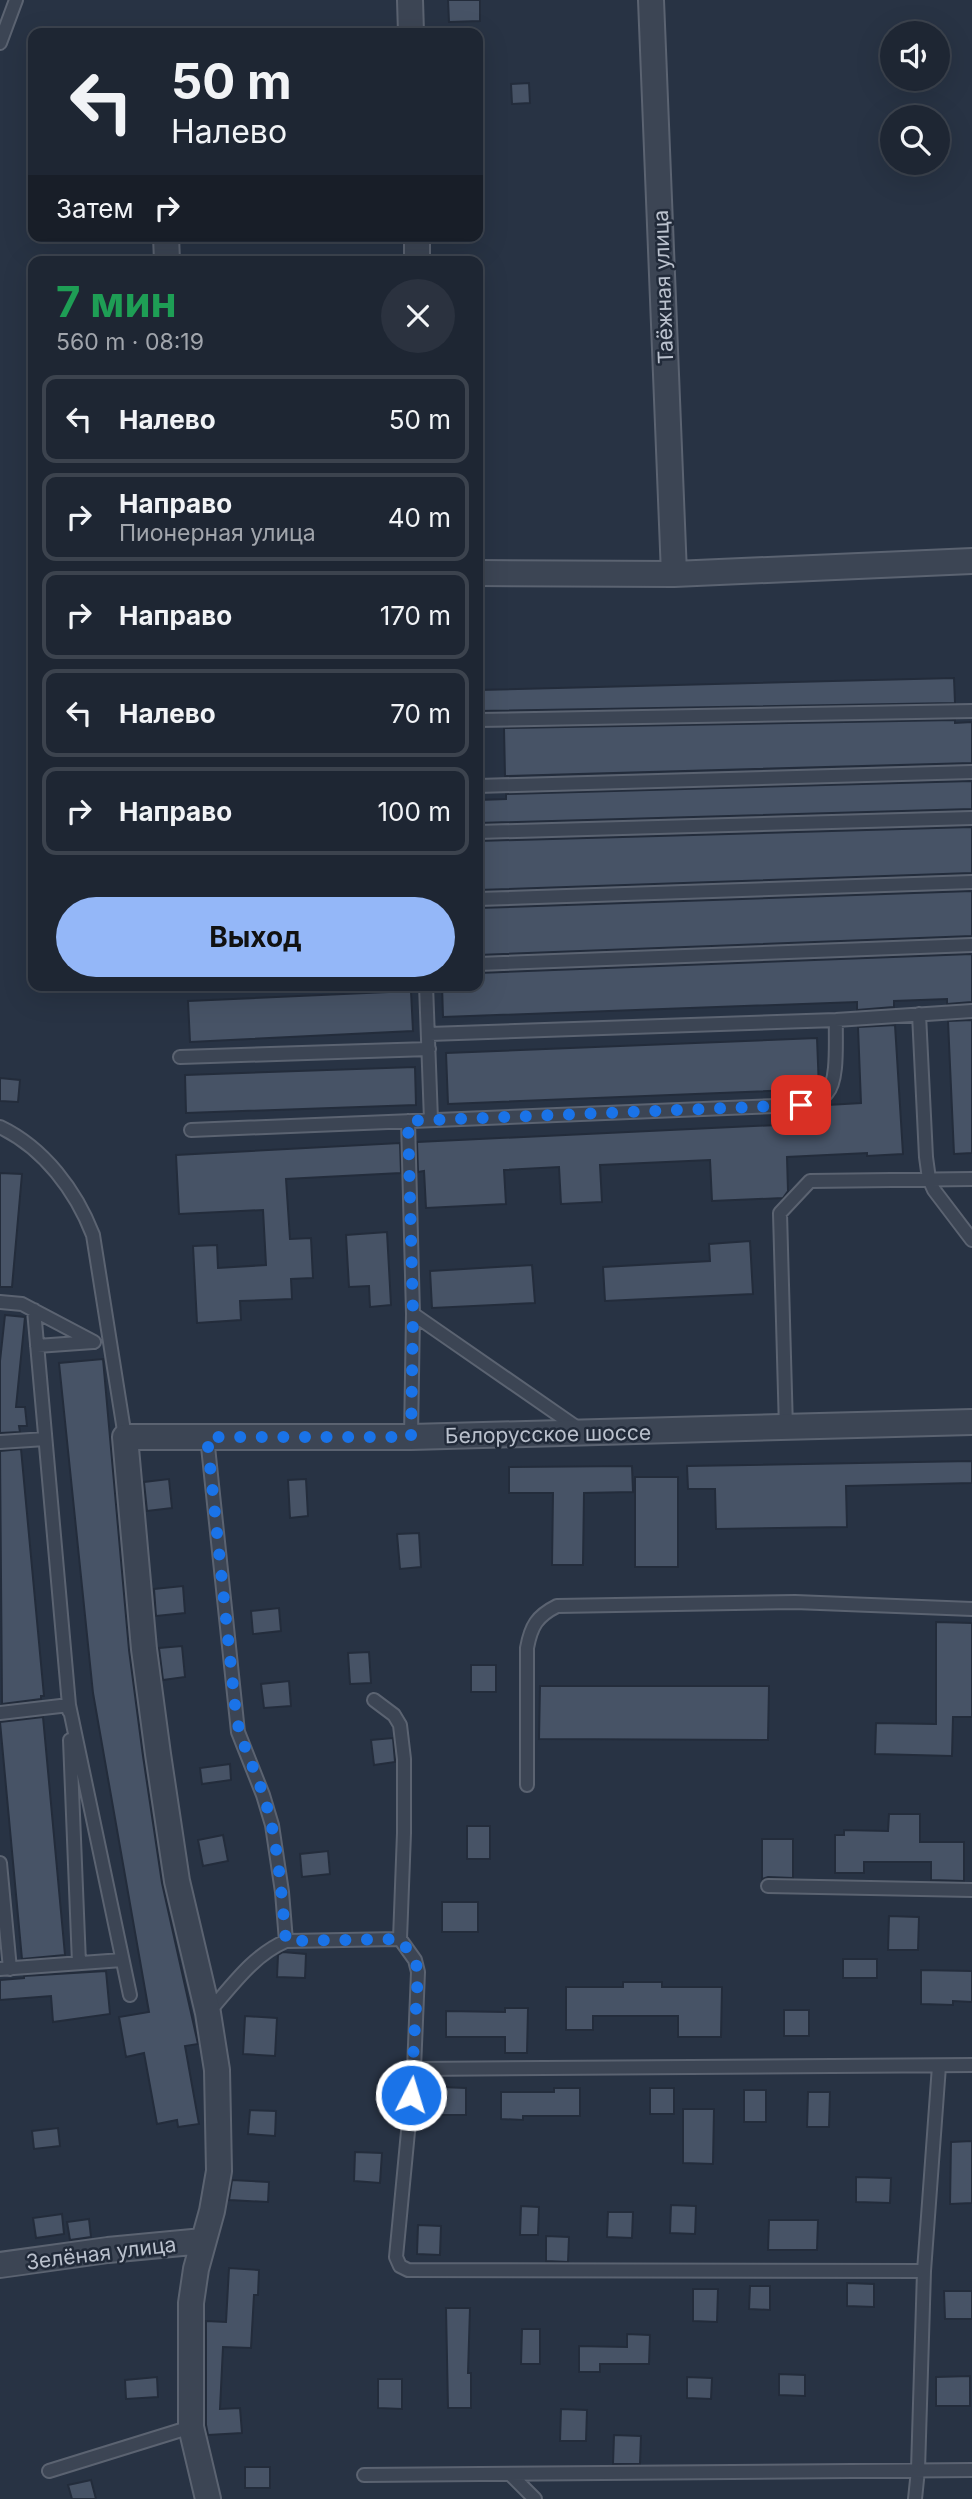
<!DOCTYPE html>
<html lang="ru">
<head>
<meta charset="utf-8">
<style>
  :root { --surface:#1e2633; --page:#2b323f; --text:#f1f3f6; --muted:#a1a5ac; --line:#3c434e; --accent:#94b7f8 }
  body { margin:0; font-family:Inter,sans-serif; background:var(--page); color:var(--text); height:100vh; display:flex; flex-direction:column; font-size:26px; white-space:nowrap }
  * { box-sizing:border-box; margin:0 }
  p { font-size:23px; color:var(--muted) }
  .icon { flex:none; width:38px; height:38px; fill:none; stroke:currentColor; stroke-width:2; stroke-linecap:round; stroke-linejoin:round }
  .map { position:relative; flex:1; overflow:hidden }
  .panel { position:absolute; left:28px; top:256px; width:455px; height:735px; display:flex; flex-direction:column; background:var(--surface); border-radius:14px; box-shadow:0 7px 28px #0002,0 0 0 2px var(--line) }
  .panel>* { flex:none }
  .guide { position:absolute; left:28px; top:28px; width:455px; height:214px; border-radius:14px; box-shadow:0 7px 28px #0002,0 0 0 2px var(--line); background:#1e2633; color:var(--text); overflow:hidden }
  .fabs { position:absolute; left:880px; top:21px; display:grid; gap:14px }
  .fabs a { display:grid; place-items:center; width:70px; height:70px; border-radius:50%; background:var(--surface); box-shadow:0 7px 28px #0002,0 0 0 2px var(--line); font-size:35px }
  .pin { position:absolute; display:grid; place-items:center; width:60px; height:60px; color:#fff; margin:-30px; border-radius:14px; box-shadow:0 4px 10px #0006 }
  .me { position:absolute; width:77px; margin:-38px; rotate:5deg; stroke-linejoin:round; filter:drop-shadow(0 0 5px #0008) }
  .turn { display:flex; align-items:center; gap:24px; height:147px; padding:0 28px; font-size:32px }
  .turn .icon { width:91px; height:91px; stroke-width:2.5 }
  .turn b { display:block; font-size:49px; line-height:60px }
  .then { display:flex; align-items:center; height:66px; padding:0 28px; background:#0003; gap:14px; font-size:26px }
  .round { display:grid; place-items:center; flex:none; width:74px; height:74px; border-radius:37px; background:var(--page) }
  .summary { display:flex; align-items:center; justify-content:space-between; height:119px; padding:0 28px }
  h1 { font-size:42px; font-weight:700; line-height:52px; color:#1e9e55 }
  .cta { display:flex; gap:14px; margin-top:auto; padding:14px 28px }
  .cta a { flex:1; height:80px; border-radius:42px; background:var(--accent); color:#111; font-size:28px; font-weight:700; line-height:80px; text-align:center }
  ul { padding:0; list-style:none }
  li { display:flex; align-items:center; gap:21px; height:88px; margin:0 14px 10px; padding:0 14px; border:4px solid var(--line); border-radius:14px }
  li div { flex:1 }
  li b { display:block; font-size:26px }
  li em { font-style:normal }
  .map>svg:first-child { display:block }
</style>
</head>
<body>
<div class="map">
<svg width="972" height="2499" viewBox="0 0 972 2499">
  <rect width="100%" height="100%" fill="#283344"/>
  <path fill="#475366" stroke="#232c3b" stroke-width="2" d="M 448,0 L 480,0 L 480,21 L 449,22 Z
    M 529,83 L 530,103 L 512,104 L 511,84 Z
    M 954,678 L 955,703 L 478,711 L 478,690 Z
    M 955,720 L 955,723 L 972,722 L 972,763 L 505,776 L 504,728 Z
    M 972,781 L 972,809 L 478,823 L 478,800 L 506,799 L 506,794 Z
    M 972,827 L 972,873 L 478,890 L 478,841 Z
    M 972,891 L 972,936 L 478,955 L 478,908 Z
    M 972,954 L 972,1002 L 947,1004 L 947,999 L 894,1001 L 894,1007 L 857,1010 L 857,1002 L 443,1017 L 442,985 L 478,985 L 478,973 Z
    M 411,991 L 413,1031 L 190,1042 L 188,1001 Z
    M 972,1020 L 972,1153 L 954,1154 L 948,1021 Z
    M 895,1025 L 903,1154 L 867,1156 L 867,1153 L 787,1157 L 788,1191 L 783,1198 L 712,1201 L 710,1160 L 600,1165 L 602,1202 L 561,1204 L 559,1167 L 504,1170 L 506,1204 L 426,1208 L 424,1171 L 418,1172 L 417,1142 L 819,1123 L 818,1109 L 827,1105 L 861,1103 L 858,1027 Z
    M 817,1038 L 819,1089 L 448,1104 L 446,1053 Z
    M 415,1067 L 416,1105 L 186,1113 L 185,1075 Z
    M 0,1078 L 20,1080 L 18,1102 L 0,1101 Z
    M 400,1143 L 401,1173 L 286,1179 L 290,1239 L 311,1238 L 313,1278 L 291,1279 L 292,1299 L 240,1301 L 241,1320 L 197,1323 L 193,1246 L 217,1245 L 218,1268 L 266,1265 L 263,1210 L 179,1214 L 176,1155 Z
    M 0,1173 L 22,1174 L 12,1287 L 0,1287 Z
    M 387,1232 L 391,1305 L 370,1307 L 369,1286 L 349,1287 L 346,1235 Z
    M 750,1241 L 753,1294 L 605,1301 L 603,1267 L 710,1261 L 709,1244 Z
    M 532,1265 L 535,1303 L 432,1308 L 430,1271 Z
    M 5,1315 L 25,1317 L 16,1407 L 25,1407 L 27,1426 L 19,1426 L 20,1432 L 0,1433 L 0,1361 Z
    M 103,1359 L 129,1650 L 143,1756 L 162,1883 L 198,2044 L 185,2046 L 199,2124 L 178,2127 L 177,2120 L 157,2124 L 144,2053 L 126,2057 L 119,2017 L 149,2012 L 93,1693 L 59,1363 Z
    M 21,1449 L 44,1696 L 41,1696 L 41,1699 L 2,1704 L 0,1451 Z
    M 972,1461 L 972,1483 L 846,1486 L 847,1527 L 716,1529 L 715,1489 L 688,1489 L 687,1466 Z
    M 632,1466 L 633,1492 L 584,1493 L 583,1565 L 552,1565 L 553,1493 L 509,1493 L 509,1467 Z
    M 635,1477 L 678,1477 L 678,1567 L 635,1567 Z
    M 169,1479 L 172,1508 L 147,1511 L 144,1482 Z
    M 306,1479 L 308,1516 L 290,1518 L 288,1480 Z
    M 419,1533 L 421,1567 L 400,1569 L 397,1534 Z
    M 183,1586 L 185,1613 L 156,1616 L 154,1589 Z
    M 279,1608 L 281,1631 L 253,1634 L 251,1611 Z
    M 936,1622 L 972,1623 L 972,1717 L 953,1717 L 952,1756 L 875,1754 L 876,1723 L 936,1724 Z
    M 182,1646 L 185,1677 L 163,1680 L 159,1648 Z
    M 369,1652 L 371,1683 L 350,1684 L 348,1653 Z
    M 471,1665 L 496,1665 L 496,1692 L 471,1692 Z
    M 289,1681 L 291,1706 L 264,1708 L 261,1684 Z
    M 540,1686 L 769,1686 L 768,1740 L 539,1739 Z
    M 43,1717 L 65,1955 L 22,1959 L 0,1722 Z
    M 393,1738 L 395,1762 L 374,1765 L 371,1740 Z
    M 230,1764 L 231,1780 L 202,1784 L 200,1768 Z
    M 889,1814 L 920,1814 L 920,1842 L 964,1842 L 964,1881 L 931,1880 L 931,1862 L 864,1862 L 864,1873 L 835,1873 L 835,1835 L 844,1835 L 844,1830 L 888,1831 Z
    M 467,1826 L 490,1826 L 490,1859 L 467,1859 Z
    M 223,1835 L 228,1861 L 203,1866 L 198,1840 Z
    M 762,1839 L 793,1839 L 793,1878 L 768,1877 L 762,1879 Z
    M 328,1851 L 330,1874 L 302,1877 L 300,1854 Z
    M 442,1902 L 478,1902 L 478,1932 L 442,1932 Z
    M 889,1916 L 919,1917 L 918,1950 L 888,1950 Z
    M 283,1952 L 306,1954 L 305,1978 L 277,1977 L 278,1955 Z
    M 843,1959 L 877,1959 L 877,1978 L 843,1978 Z
    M 921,1970 L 972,1971 L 972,2002 L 953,2001 L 953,2005 L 921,2004 Z
    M 106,1971 L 110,2014 L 53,2022 L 51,1996 L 0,2000 L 0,1980 L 24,1978 L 24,1976 Z
    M 623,1982 L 662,1982 L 662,1987 L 722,1987 L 721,2037 L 678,2037 L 678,2016 L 593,2016 L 593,2030 L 566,2030 L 566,1987 L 623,1987 Z
    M 505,2008 L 528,2008 L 527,2053 L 505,2053 L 505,2037 L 446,2037 L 446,2011 L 505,2012 Z
    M 784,2010 L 809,2010 L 809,2036 L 784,2036 Z
    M 245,2016 L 277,2018 L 275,2056 L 243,2054 Z
    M 441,2087 L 466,2088 L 466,2115 L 441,2115 Z
    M 554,2088 L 580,2088 L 580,2116 L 523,2116 L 523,2120 L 501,2119 L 501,2092 L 554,2092 Z
    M 650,2088 L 674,2088 L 674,2114 L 650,2114 Z
    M 744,2090 L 766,2090 L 766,2122 L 744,2122 Z
    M 808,2092 L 830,2092 L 829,2127 L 807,2127 Z
    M 683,2109 L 714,2109 L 713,2164 L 683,2163 Z
    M 250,2110 L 276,2111 L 275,2136 L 248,2134 Z
    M 58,2128 L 60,2146 L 34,2149 L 32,2131 Z
    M 972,2141 L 972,2203 L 950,2204 L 951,2142 Z
    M 355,2152 L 382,2153 L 380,2183 L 354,2181 Z
    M 856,2177 L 891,2178 L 890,2203 L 856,2202 Z
    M 232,2180 L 269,2182 L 268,2202 L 229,2200 Z
    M 671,2205 L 696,2206 L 695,2234 L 670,2233 Z
    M 521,2206 L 539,2207 L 538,2235 L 520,2235 Z
    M 608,2212 L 633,2212 L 632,2238 L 607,2237 Z
    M 62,2214 L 64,2234 L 36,2238 L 33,2218 Z
    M 89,2219 L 91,2237 L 70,2240 L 67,2222 Z
    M 769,2220 L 818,2220 L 817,2250 L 768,2250 Z
    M 418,2225 L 441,2226 L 440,2255 L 417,2254 Z
    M 546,2236 L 569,2237 L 568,2262 L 546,2261 Z
    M 229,2268 L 259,2270 L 258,2295 L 254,2295 L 251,2348 L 223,2347 L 220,2409 L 240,2408 L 242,2433 L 208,2435 L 206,2425 L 206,2321 L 226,2322 Z
    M 847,2283 L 874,2284 L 874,2307 L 847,2306 Z
    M 750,2286 L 770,2286 L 770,2310 L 749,2309 Z
    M 693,2289 L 718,2289 L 717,2322 L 693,2321 Z
    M 944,2291 L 972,2291 L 972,2319 L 945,2319 Z
    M 446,2308 L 470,2308 L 468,2373 L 471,2373 L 471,2408 L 448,2408 Z
    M 522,2329 L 540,2329 L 540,2364 L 521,2364 Z
    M 627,2334 L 650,2335 L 649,2364 L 600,2364 L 600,2372 L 579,2372 L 579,2346 L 627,2347 Z
    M 779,2374 L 805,2375 L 805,2396 L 779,2395 Z
    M 970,2376 L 970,2406 L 936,2406 L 936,2377 Z
    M 157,2377 L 158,2397 L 126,2399 L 125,2380 Z
    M 687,2377 L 712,2378 L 711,2399 L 687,2398 Z
    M 378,2379 L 402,2379 L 402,2409 L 378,2408 Z
    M 561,2409 L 587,2410 L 586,2441 L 560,2441 Z
    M 614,2435 L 641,2436 L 640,2464 L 613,2464 Z
    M 245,2467 L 270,2467 L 270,2488 L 245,2488 Z
    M 91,2480 L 96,2499 L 72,2499 L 68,2485 Z"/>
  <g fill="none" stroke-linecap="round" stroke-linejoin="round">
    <defs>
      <path id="service" d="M 0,43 L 16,0
        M 478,720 L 972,711
        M 478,786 L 972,772
        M 478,832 L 972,818
        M 478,899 L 972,882
        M 478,964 L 972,945
        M 426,985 L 431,1120
        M 919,1014 L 926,1157 L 929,1179 L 934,1190 L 972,1240
        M 429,1034 L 836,1020 L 972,1011
        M 180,1057 L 429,1049
        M 408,1121 L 413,1314 L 411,1437
        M 0,1127 C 44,1148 76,1191 93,1235 L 125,1437
        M 191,1130 L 801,1105 C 810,1102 821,1101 827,1093 C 839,1080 835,1038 836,1020
        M 0,1302 L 22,1304 L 94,1342
        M 34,1310 L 69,1705 L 130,1995
        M 413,1314 L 579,1429
        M 37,1346 L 93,1342
        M 786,1429 L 780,1213 L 810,1181 L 972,1179
        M 207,1437 L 238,1732 L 263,1795 L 272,1825 L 282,1892 L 286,1941
        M 0,1442 L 45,1439
        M 374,1700 L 394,1715 L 400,1725 L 404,1759 L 404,1833 L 400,1939 L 415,1960 L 418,1972 L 414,2069 L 396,2257 L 400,2266 L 408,2270 L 924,2271
        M 0,1713 L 69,1705 L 69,1711
        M 70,1740 L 79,1963
        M 527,1785 L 527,1648 C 531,1626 537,1616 557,1606 L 795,1602 L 972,1609
        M 0,1863 L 10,1969
        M 768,1886 L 972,1890
        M 0,1969 L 122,1960
        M 208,2013 C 231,1987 253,1955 286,1941 L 400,1939
        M 414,2069 L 972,2065
        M 49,2471 L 191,2427
        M 510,2474 L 535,2499
        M 364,2475 L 972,2470
        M 915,2499 L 918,2470 L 924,2271 L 939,2066"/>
      <path id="minor" d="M 410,0 L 411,33
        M 651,0 L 674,574
        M 166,236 L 167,261
        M 417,236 L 417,261
        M 478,573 L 674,574 L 972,561
        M 0,2265 L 108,2250 L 203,2241
        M 208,2499 L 191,2427 L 191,2303 L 196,2269 L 212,2211 L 219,2171 L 217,2070 L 208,2013 L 177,1881 L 158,1754 L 144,1649 L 125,1437 L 411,1437 L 972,1422"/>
    </defs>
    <use href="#service" stroke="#5b6371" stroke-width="16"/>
    <use href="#minor" stroke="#5b6371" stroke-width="28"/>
    <use href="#service" stroke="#3c4554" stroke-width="12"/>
    <use href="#minor" stroke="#3c4554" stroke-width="24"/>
  </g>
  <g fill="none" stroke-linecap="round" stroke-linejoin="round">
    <path stroke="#1a73e8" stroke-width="12" stroke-dasharray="0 21.6" d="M 411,2095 L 418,1972 L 415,1960 L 400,1939 L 286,1941 C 281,1893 279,1844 264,1797 C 255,1769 241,1744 236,1715 L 207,1437 L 411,1437 L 413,1314 L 408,1121 L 801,1105"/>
  </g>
  <g text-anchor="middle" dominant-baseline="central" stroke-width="5" stroke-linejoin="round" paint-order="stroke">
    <g font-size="21" fill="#bac1cd" stroke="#212a39">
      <text transform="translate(663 287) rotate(-92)">Таёжная улица</text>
      <text transform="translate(548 1434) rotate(-1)">Белорусское шоссе</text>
      <text transform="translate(101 2253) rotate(-7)">Зелёная улица</text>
    </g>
  </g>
</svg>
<div class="fabs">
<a><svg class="icon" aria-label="sound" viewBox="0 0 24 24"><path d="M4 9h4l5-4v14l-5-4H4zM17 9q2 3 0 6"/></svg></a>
<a><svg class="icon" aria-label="search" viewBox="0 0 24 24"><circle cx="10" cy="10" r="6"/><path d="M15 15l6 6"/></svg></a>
</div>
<div class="pin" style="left:801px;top:1105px;background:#d93025"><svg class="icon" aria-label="arrive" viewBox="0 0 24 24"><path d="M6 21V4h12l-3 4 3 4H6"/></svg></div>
<svg class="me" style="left:411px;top:2095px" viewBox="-20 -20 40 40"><circle r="17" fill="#1a73e8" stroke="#fff" stroke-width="3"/><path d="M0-11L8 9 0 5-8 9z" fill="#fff"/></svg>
<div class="guide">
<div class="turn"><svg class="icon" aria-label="left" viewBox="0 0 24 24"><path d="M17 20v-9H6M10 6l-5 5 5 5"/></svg><div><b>50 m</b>Налево</div></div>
<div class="then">Затем<svg class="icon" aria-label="right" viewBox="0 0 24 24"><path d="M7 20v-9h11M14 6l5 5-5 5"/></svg></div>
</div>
<section class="panel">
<div class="summary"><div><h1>7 мин</h1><p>560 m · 08:19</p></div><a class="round"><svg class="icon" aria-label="close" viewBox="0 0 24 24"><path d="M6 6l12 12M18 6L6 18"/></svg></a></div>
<ul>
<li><svg class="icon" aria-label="left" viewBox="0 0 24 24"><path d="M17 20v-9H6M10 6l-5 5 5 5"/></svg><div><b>Налево</b></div><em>50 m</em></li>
<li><svg class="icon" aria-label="right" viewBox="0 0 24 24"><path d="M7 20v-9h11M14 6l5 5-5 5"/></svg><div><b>Направо</b><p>Пионерная улица</p></div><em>40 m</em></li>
<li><svg class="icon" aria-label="right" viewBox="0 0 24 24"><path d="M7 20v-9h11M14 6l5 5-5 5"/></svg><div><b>Направо</b></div><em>170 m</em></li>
<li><svg class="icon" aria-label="left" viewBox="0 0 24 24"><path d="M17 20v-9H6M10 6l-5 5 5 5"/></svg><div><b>Налево</b></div><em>70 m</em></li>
<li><svg class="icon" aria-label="right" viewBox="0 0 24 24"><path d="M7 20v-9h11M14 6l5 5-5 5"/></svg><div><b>Направо</b></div><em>100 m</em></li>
</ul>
<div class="cta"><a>Выход</a></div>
</section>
</div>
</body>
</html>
